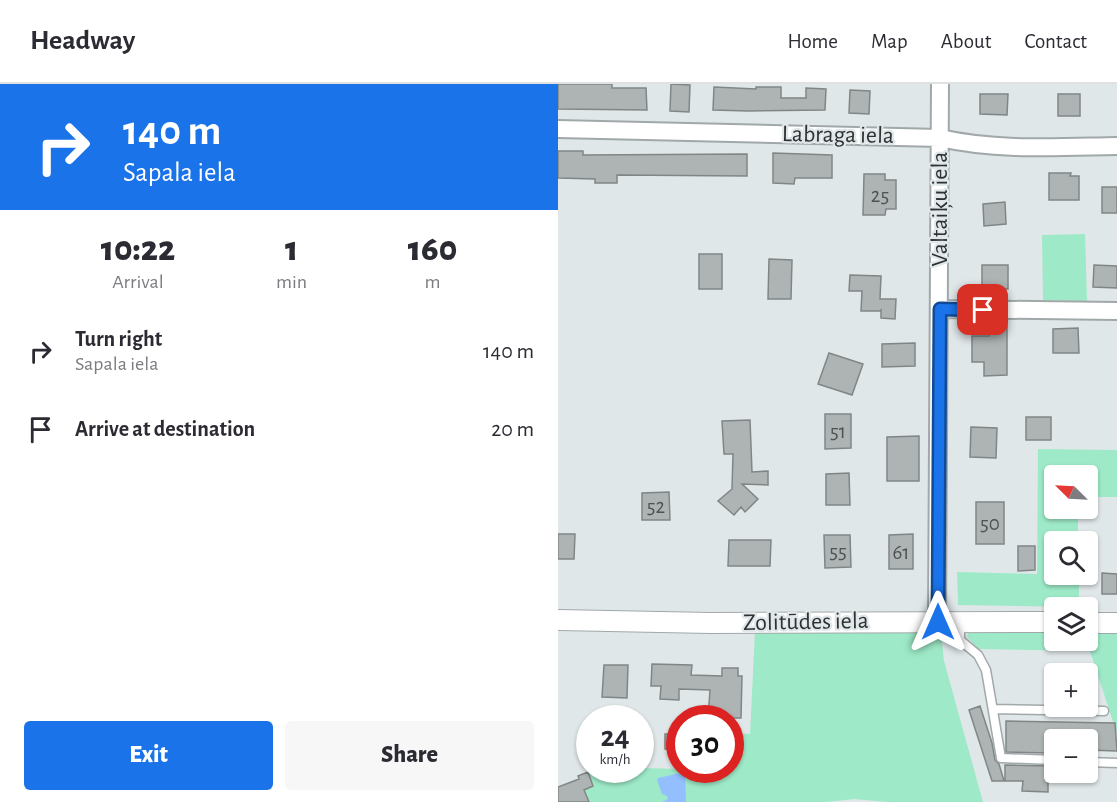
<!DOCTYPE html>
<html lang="en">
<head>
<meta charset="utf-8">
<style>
  :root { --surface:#fff; --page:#f7f7f7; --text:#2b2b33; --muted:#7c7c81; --line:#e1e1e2; --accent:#1a73e8 }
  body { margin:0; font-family:"Alegreya Sans",sans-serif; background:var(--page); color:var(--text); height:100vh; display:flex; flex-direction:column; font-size:22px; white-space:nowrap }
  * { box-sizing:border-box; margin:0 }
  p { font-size:20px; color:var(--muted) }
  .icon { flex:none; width:33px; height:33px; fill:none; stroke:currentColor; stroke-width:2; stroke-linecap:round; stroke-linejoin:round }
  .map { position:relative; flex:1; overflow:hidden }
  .sheet { display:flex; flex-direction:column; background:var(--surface); width:558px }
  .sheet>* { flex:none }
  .guide { background:#1a73e8; color:#fff; overflow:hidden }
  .needle { width:39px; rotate:294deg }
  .tools { position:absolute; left:486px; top:381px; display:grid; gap:12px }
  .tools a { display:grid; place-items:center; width:54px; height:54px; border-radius:6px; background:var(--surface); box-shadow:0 2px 4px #0004; font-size:30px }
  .speed { position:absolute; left:18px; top:621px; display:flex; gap:12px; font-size:30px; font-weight:700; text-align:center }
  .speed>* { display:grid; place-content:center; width:78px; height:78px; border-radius:50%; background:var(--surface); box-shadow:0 2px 4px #0004; line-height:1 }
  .speed small { font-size:15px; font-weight:400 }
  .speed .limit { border:9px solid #d22; background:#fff; color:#111 }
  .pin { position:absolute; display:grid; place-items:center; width:51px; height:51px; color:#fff; margin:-26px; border-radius:12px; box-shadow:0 3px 9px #0006 }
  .me { position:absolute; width:66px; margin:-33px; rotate:0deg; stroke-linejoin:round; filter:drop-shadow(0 0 4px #0008) }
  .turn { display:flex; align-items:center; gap:21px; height:126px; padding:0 24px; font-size:27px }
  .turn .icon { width:78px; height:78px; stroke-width:2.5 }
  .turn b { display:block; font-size:42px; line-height:51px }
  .eta { display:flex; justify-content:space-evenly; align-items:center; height:102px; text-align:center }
  .eta b { font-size:36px; font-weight:800; line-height:42px }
  .primary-button { display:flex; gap:12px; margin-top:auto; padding:12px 24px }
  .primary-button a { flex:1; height:69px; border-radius:6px; background:var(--accent); color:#fff; font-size:24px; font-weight:800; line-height:69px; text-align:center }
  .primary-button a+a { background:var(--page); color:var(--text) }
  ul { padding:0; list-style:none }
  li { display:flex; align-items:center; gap:18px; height:78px; padding:0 24px }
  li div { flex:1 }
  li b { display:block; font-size:22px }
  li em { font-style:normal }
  header { display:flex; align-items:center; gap:36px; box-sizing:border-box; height:84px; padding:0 30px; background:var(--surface); border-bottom:2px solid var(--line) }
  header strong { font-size:28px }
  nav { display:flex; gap:33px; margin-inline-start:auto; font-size:21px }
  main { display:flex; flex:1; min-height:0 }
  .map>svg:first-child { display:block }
</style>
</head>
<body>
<header>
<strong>Headway</strong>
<nav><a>Home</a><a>Map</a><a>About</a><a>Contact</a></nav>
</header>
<main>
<section class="sheet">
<div class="guide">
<div class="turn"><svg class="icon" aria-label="right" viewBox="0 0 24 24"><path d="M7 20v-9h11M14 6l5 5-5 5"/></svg><div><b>140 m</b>Sapala iela</div></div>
</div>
<div class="eta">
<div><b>10:22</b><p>Arrival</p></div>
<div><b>1</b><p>min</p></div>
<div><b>160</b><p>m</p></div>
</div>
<ul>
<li><svg class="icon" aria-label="right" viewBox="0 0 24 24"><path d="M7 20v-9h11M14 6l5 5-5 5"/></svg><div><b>Turn right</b><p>Sapala iela</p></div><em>140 m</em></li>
<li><svg class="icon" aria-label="arrive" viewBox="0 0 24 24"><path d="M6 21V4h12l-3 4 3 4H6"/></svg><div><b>Arrive at destination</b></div><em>20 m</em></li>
</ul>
<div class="primary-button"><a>Exit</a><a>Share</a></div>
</section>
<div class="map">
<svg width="559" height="718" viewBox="0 0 559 718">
  <rect width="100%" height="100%" fill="#e0e7e9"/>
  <path fill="#9eeac8" d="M 527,150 L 529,217 L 485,216 L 484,151 Z
    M 480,365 L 559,366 L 559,413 L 530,413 L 530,392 L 496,392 L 496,424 L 520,425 L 520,457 L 496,458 L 496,490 L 521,491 L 521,523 L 400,521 L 399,488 L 479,490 Z
    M 496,543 L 496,556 L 530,556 L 530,544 L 559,544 L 559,650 L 532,567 L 420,565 L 409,553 L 410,549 L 414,546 Z
    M 197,547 L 383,548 L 386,577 L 425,718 L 329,718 L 296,715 L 269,718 L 31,718 L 26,706 L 35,702 L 29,683 L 31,683 L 32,686 L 82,686 L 83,684 L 172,686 L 173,649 L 192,650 Z"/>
  <path fill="#94bffe" d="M 122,689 L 127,691 L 128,718 L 104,718 L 110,715 L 109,712 L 104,710 L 99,696 L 100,694 Z"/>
  <path fill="#adb4b3" stroke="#808686" stroke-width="1.5" d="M 0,0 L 54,0 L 54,4 L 88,4 L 89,26 L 0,25 Z
    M 113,0 L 132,1 L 131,28 L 112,27 Z
    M 156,3 L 198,5 L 198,3 L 223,3 L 223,14 L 248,14 L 248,4 L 268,5 L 267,26 L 190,27 L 155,26 Z
    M 292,6 L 312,7 L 311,30 L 291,29 Z
    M 422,10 L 450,10 L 449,31 L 422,30 Z
    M 500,10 L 522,10 L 522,32 L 500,32 Z
    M 0,67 L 25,67 L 25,71 L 189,70 L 189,92 L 59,91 L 59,99 L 37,99 L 37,95 L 0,94 Z
    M 215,69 L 274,71 L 274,94 L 237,94 L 236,100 L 215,99 Z
    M 491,89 L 513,89 L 512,92 L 521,92 L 521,116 L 491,116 Z
    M 306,90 L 327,90 L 327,96 L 338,96 L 338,125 L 328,125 L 327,131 L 305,131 Z
    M 544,103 L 559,103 L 559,129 L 544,129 Z
    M 447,118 L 448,140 L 426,142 L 425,120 Z
    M 141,170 L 164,170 L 164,205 L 141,205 Z
    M 211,175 L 234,176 L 233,215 L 210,215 Z
    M 424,181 L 450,181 L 450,205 L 424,204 Z
    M 536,181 L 559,182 L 559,204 L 535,203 Z
    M 292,191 L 323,192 L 322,215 L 338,215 L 337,235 L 323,234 L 323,226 L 322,227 L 303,227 L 304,207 L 291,207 Z
    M 431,242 L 449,242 L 449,291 L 426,292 L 426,278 L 414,278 L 414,252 L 431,252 Z
    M 520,244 L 521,269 L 495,269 L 495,245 Z
    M 357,259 L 357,282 L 324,283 L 324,260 Z
    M 271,269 L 305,280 L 294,311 L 260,300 Z
    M 267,330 L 293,330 L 293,364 L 267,365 Z
    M 468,333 L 493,333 L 493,356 L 468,356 Z
    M 192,336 L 194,388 L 210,387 L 210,401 L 184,400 L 200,415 L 187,428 L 183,423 L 176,431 L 160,417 L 174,405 L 175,370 L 166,370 L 164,337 Z
    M 413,343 L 439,344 L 438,374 L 412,373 Z
    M 361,352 L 361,397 L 329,397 L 329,353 Z
    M 291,389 L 292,421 L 268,421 L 268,390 Z
    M 111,408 L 112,436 L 84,436 L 84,409 Z
    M 418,418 L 446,418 L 446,460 L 418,460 Z
    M 0,450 L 17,450 L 16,475 L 0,475 Z
    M 355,450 L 355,485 L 331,485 L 331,451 Z
    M 266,451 L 292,451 L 293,483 L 267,484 Z
    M 171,456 L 213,456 L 212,482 L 170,482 Z
    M 460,462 L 477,462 L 477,486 L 460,487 Z
    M 544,489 L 559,490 L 559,510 L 544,510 Z
    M 94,580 L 134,581 L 133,591 L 164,592 L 164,584 L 180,584 L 180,592 L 184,592 L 183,634 L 150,634 L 152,606 L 121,605 L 121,616 L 102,615 L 103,602 L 93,602 Z
    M 46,581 L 70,581 L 69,614 L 44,613 Z
    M 422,622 L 434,659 L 437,676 L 441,680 L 446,697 L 434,697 L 411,626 Z
    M 448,637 L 557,639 L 559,667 L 530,666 L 530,656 L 496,656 L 496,666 L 491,666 L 490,669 L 448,668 Z
    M 107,650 L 122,650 L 122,665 L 107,665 Z
    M 447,681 L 490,682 L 490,708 L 464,707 L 465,697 L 447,697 Z
    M 30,688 L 35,702 L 26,706 L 31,718 L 0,718 L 0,703 L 21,695 L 20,692 Z"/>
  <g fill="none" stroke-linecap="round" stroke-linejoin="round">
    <defs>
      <path id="service" d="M 402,538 L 402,556 L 420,571 L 428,586 L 443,674 L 496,676
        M 435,625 L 546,627
        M 530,678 L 559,679"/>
      <path id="minor" d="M 0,45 L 382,54 C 439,67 501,63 559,62
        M 382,225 L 559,227
        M 379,538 L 382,0"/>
      <path id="tertiary" d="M 0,536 L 153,539 L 496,538
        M 530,539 L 559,539"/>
    </defs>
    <use href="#service" stroke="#a1a8a9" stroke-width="11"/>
    <use href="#minor" stroke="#a1a8a9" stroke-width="20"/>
    <use href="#tertiary" stroke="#a1a8a9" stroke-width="22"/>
    <use href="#service" stroke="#fff" stroke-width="8"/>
    <use href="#minor" stroke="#fff" stroke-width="16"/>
    <use href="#tertiary" stroke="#fff" stroke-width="20"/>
  </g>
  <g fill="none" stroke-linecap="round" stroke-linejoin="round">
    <defs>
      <path id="route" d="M 380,538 L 382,225 L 425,226"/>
    </defs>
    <use href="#route" stroke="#114b97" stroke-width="15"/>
    <use href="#route" stroke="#1a73e8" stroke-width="10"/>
  </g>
  <g text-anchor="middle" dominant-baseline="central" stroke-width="4.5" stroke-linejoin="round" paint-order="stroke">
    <g font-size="21" fill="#4e5252">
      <text x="322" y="111">25</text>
      <text x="280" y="347">51</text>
      <text x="98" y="422">52</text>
      <text x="432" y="439">50</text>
      <text x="280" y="467">55</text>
      <text x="343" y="468">61</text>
    </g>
    <g font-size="24" fill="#2e3132" stroke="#e0e7e9">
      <text transform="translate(280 51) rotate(1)">Labraga iela</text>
      <text transform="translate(382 125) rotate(-90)">Valtaiķu iela</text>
      <text transform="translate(248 538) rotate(-1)">Zolitūdes iela</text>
    </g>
  </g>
</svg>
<div class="tools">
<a><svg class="needle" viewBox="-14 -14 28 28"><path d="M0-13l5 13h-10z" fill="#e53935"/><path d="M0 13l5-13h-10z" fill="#7c7c81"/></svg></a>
<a><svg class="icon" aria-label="search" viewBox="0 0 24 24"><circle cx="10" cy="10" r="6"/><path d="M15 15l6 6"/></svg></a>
<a><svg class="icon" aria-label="layers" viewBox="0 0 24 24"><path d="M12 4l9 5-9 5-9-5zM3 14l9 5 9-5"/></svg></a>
<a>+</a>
<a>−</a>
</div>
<div class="speed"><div>24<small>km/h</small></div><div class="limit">30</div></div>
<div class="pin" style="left:425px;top:226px;background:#d93025"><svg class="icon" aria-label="arrive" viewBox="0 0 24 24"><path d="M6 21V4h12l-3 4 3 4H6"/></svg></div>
<svg class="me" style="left:380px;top:538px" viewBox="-20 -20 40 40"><path d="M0-17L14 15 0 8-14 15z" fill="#1a73e8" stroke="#fff" stroke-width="4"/></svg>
</div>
</main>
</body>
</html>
